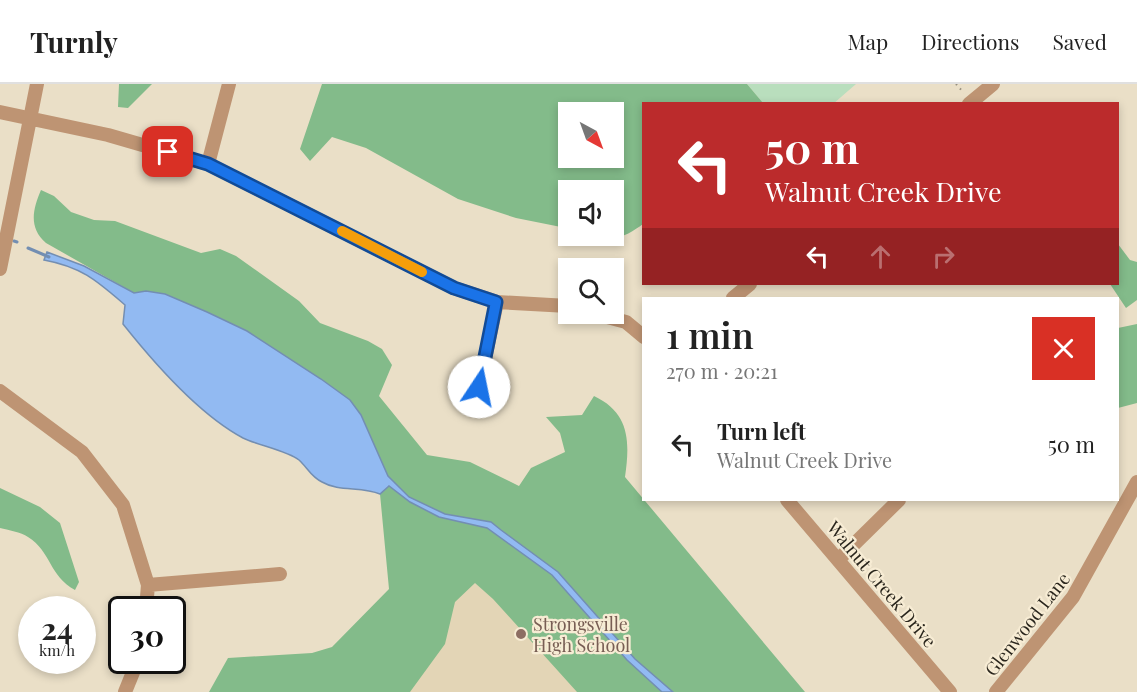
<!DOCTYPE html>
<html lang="en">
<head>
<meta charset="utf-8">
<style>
  :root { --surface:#fff; --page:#f2f2f2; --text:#222; --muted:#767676; --line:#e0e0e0 }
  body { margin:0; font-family:"Playfair Display",serif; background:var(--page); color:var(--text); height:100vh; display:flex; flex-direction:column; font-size:22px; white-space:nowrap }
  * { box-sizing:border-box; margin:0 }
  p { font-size:20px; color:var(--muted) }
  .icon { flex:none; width:33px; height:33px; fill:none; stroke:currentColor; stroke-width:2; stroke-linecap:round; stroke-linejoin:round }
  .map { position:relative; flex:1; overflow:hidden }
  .panel { position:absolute; left:642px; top:213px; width:477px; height:204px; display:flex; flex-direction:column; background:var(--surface); border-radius:0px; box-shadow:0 3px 9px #0003 }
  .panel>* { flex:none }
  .guide { position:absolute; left:642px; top:18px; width:477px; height:183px; border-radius:0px; box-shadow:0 3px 9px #0003; background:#bb2b2c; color:#fff; overflow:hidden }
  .needle { width:39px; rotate:139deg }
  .buttons { position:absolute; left:558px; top:18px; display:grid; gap:12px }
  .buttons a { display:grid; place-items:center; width:66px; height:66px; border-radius:0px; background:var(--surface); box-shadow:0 3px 9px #0003; font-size:30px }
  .speed { position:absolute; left:18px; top:512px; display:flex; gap:12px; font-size:30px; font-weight:700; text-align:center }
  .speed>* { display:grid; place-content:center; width:78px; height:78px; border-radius:50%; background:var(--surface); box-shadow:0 3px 9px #0003; line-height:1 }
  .speed small { font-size:15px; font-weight:400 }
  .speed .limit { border:3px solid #111; border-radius:9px; background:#fff; color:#111 }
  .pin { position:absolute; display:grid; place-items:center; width:51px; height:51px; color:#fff; margin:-26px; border-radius:12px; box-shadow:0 3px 9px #0006 }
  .me { position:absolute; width:66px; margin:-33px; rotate:11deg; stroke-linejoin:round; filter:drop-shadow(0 0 4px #0008) }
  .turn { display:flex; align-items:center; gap:21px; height:126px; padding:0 24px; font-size:27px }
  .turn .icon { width:78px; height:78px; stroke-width:2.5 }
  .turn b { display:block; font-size:42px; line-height:51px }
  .lanes { display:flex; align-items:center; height:57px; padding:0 24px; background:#0003; justify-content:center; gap:30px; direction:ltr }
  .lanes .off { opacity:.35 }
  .round { display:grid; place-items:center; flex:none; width:63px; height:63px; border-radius:0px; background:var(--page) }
  .summary { display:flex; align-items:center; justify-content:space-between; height:102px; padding:0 24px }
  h1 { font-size:36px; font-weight:600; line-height:45px }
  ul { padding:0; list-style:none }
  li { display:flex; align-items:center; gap:18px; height:90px; padding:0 24px }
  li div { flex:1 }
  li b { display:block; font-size:22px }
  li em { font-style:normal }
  header { display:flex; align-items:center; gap:36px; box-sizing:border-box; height:84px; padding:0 30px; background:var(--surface); border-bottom:2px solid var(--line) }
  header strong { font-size:28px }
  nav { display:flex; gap:33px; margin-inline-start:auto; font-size:21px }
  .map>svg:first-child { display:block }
</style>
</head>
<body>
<header>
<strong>Turnly</strong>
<nav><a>Map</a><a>Directions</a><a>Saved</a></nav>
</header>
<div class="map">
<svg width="1137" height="608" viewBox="0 0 1137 608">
  <rect width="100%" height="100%" fill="#eadfc7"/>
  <path fill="#e3d5b6" d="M 539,429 L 688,608 L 337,608 Z"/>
  <path fill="#b9debd" d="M 747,0 L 856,0 L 833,20 L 763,19 Z"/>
  <path fill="#83bb8a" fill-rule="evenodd" d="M 119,0 L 152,0 L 128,24 L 118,23 Z
    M 322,0 L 747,0 L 763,19 L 644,20 L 643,140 C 632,148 616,159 602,152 L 614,152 L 614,106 L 568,106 L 568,141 L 561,143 L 516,134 L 458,115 L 366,64 L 332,53 L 310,77 L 300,65 ZM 614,28 L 614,74 L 568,74 L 568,28 Z
    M 41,106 L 54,112 L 71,128 L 94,136 L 115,137 L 201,169 L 220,165 L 236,172 L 299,217 L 320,239 L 368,257 L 382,265 L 392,281 L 379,312 L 427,371 L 470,378 L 519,402 L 531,384 L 565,368 L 560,349 L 546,333 L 582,331 L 594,312 C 630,329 630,358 625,393 L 805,608 L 577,608 L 493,515 L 475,499 L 455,518 L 445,560 L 410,608 L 209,608 L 228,574 L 312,569 L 332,563 L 389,505 L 380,410 L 393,398 L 388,392 L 361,331 L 350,316 L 247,247 L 206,228 L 146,207 L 134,209 L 46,159 C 28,143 33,125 41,106 Z
    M 1118,160 L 1130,176 L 1137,178 L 1137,216 L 1126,224 L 1110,200 L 1118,200 Z
    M 1137,240 L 1137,319 L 1118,324 L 1118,244 Z
    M 0,404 L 40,423 L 60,439 L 79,498 L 75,506 C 49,492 51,467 28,453 C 21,448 8,446 0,444 Z"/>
  <path fill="#92baf2" stroke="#738eb2" stroke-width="1.5" d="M 47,168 L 84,182 L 134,209 L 146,207 L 165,210 L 207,228 L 247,247 L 321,295 L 350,316 L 361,331 L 388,392 L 409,413 L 445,430 L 491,438 L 501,446 L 558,488 L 635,575 L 673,608 L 662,608 L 627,576 L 552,491 L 487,444 L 439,433 L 410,418 L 389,402 L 380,410 C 362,402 339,408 322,398 C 311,393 307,383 299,376 C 288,367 257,361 243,354 C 198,330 154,279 123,240 L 125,221 C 97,197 82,183 44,176 Z"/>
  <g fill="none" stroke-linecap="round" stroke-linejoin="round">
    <path stroke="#738eb2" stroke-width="3" d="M 14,157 L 17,158
      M 28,164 L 49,173"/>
    <path stroke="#968e7d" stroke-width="2" stroke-dasharray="1.5 4.5" stroke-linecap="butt" d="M 956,0 L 964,9"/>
    <path stroke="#be9473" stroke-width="14" d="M 969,20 L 993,0
      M 0,28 L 108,51 L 208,80 L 454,204 L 497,218 L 568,222
      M 208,80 L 229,0
      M 0,185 L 37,0
      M 733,214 L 750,200
      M 596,230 L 626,238 L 644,253
      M 479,303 L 497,218
      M 0,307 L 82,368 L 123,421 L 148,501 L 146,525
      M 787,416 L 950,608
      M 838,476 L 899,416
      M 148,501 L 280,490
      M 125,608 L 138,576
      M 996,608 L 1073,513 L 1137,398"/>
  </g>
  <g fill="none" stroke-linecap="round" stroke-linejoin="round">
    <defs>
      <path id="route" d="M 168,68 L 208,80 L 454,204 L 496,218 L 479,303"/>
    </defs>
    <use href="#route" stroke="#114b97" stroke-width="15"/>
    <use href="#route" stroke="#1a73e8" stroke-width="10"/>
    <path stroke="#f59e0b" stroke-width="10" d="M 342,147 L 422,188"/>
  </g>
  <circle fill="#8d6e63" stroke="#f7ecd4" stroke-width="2" cx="521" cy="550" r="6"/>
  <g text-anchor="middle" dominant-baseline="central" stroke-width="4.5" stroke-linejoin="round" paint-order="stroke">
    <g font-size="18" fill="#2a261d" stroke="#f7ecd4">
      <text transform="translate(882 500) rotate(50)">Walnut Creek Drive</text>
      <text transform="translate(1027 540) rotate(-52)">Glenwood Lane</text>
    </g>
    <g font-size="18" fill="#785e54" stroke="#f7ecd4" text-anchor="start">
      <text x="533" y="540">Strongsville<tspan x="533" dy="21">High School</tspan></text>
    </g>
  </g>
</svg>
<div class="buttons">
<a><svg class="needle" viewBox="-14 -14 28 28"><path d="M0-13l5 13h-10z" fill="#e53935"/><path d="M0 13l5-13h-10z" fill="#767676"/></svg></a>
<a><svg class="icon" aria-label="sound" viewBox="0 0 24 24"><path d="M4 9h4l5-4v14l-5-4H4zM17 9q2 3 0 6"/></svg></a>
<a><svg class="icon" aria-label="search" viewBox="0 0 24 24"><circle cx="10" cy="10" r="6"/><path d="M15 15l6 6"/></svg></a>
</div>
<div class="speed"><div>24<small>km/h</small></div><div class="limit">30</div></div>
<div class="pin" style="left:168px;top:68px;background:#d93025"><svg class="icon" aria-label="arrive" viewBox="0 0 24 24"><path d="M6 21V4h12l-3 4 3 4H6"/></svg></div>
<svg class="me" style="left:479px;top:303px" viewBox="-20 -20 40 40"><circle r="19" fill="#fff"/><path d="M0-13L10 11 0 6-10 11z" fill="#1a73e8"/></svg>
<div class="guide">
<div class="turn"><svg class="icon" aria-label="left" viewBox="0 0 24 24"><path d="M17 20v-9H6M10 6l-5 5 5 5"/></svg><div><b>50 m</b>Walnut Creek Drive</div></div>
<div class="lanes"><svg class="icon" aria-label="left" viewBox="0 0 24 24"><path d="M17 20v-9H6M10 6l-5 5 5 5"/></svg><svg class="icon off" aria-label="ahead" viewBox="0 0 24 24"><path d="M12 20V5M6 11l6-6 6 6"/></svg><svg class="icon off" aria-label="right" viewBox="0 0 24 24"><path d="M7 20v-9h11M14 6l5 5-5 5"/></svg></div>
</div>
<section class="panel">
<div class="summary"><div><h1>1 min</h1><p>270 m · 20:21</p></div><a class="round" style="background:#d93025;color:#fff"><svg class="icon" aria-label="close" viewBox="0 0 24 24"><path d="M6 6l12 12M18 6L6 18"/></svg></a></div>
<ul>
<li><svg class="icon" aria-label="left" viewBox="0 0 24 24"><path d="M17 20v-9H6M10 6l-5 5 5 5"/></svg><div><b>Turn left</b><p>Walnut Creek Drive</p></div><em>50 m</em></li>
</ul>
</section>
</div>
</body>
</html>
